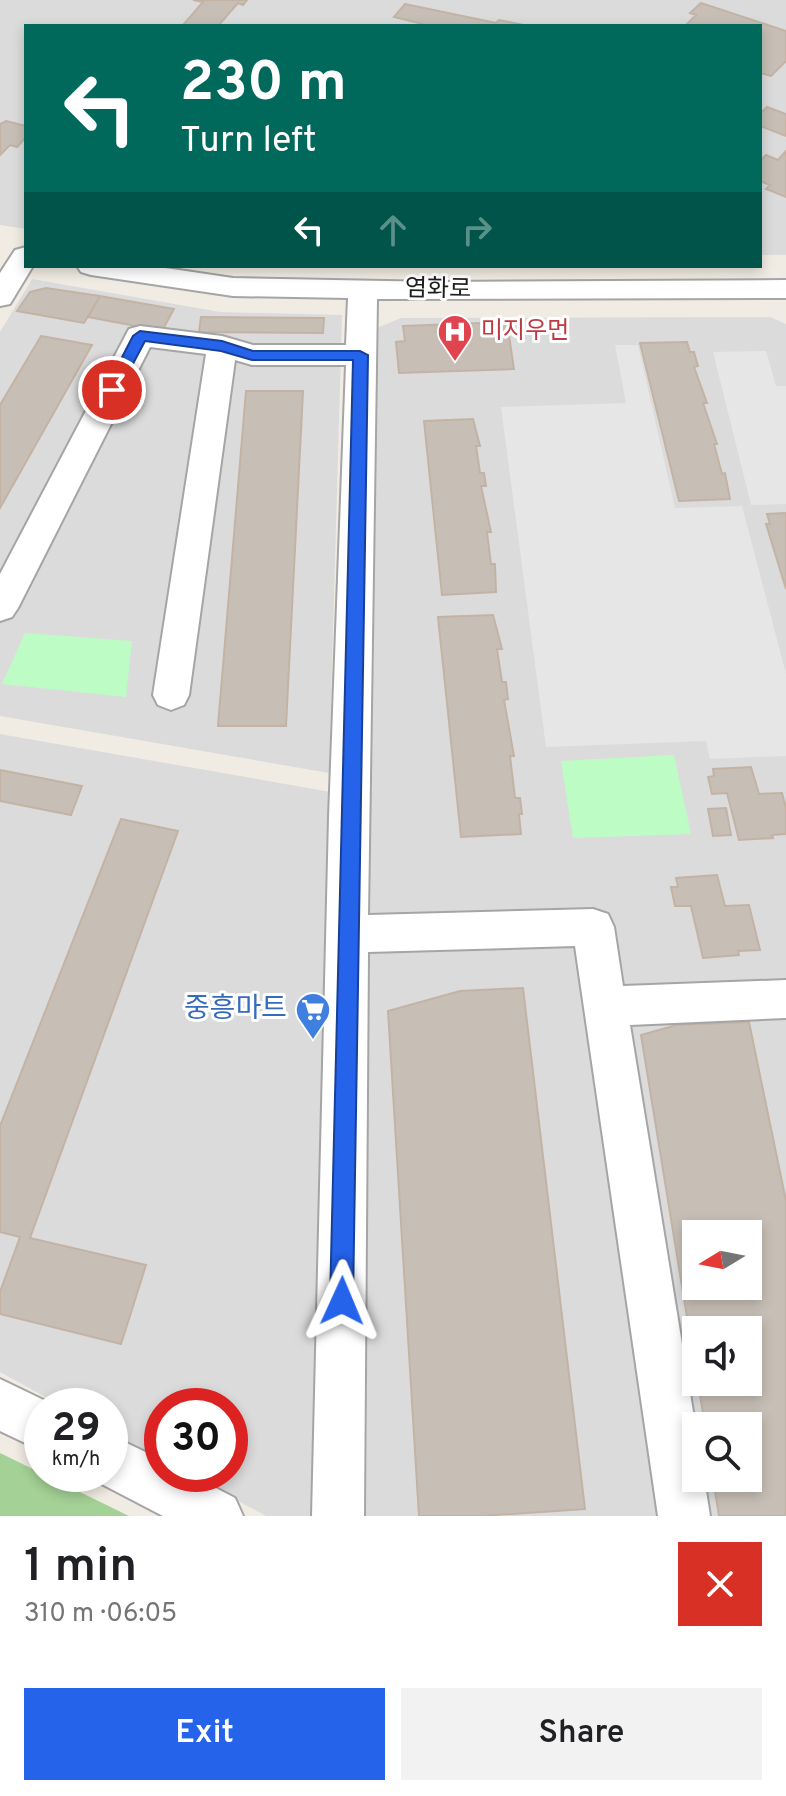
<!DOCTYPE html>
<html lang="en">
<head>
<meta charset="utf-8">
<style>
  :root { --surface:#fff; --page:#f2f2f2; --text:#202124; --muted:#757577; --accent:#2563eb }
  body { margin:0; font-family:Overpass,"Noto Sans KR",sans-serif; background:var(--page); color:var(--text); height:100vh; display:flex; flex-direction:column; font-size:30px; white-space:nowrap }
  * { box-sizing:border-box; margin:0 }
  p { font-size:26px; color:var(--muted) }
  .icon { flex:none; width:44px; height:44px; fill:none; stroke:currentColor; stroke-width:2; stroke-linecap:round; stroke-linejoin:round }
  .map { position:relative; height:1516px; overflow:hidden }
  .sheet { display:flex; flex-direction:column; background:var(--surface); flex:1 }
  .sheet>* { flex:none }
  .guide { position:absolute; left:24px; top:24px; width:738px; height:244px; border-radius:0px; box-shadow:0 4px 12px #0003; background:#00695c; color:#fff; overflow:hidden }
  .needle { width:52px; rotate:260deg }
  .controls { position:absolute; left:682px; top:1220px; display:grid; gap:16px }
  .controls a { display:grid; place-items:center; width:80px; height:80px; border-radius:0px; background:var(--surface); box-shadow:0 4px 12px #0003; font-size:40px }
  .speed { position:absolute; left:24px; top:1388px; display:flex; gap:16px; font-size:40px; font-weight:700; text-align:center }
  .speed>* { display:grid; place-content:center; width:104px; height:104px; border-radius:50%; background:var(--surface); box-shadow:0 4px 12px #0003; line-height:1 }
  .speed small { font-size:20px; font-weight:400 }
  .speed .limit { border:12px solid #d22; background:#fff; color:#111 }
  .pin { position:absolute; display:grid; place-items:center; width:68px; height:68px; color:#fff; margin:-34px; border:4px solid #fff; border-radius:50%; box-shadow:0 2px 8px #0007 }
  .me { position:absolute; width:88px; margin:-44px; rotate:1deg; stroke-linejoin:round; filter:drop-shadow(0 0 6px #0008) }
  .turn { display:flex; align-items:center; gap:28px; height:168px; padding:0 24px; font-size:36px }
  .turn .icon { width:104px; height:104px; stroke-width:2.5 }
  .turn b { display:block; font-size:56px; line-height:68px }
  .lanes { display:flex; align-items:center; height:76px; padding:0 24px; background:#0003; justify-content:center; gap:40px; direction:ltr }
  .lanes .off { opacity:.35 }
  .round { display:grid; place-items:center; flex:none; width:84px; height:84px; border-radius:0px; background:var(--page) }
  .summary { display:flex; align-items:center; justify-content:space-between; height:136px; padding:0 24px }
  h1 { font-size:48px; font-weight:600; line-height:60px }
  .primary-button { display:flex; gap:16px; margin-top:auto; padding:16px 24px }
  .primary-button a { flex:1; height:92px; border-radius:0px; background:var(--accent); color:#fff; font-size:32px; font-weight:600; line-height:92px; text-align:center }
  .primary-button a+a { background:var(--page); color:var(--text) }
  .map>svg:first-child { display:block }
</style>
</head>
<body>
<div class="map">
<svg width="786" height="1516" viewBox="0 0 786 1516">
  <rect width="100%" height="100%" fill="#f0ece3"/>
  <path fill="#dcdbdb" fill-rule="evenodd" d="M 0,0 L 786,0 L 786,255 L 760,255 L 760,26 L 26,26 L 26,229 L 0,225 Z
    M 32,279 L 220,312 L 342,315 L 329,773 L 0,716 L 0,332 Z
    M 770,317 L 786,324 L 786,1516 L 366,1516 L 372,330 L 401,318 ZM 696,1234 L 748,1234 L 748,1286 L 696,1286 ZM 696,1330 L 748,1330 L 748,1382 L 696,1382 ZM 696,1426 L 748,1426 L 748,1478 L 696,1478 Z
    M 0,734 L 331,792 L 318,1516 L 266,1516 L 188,1474 L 230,1474 L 230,1406 L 162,1406 L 162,1460 L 110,1432 L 110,1406 L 62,1406 L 0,1372 Z"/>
  <path fill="#a4d196" d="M 0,1453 L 129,1516 L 0,1516 Z"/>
  <path fill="#befcc6" d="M 25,633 L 132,641 L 126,697 L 2,684 Z
    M 674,755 L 691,834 L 573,838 L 561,761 Z"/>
  <path fill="#e6e6e6" d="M 615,345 L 638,345 L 675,508 L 742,506 L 786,674 L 786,756 L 710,759 L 706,741 L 546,747 L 501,407 L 626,403 Z
    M 766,351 L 776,386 L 786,386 L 786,504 L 751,505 L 713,352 Z"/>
  <path fill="#c7bfb6" stroke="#c2b3a5" stroke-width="2" fill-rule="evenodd" d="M 193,0 L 247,0 L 243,5 L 238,3 L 218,26 L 183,25 L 203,2 Z
    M 701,3 L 786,31 L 786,61 L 771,76 L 760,73 L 760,26 L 685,26 L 696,15 L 690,13 Z
    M 405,4 L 496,23 L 499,20 L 529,26 L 421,26 L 423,24 L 394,17 Z
    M 767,107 L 786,114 L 786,136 L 760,126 L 760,114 Z
    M 6,121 L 26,126 L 26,137 L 17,147 L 10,145 L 0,155 L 0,124 Z
    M 786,151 L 786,197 L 766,189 L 770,185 L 760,181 L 760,161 L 766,155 L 778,160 Z
    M 46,288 L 100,296 L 84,323 L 17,311 L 30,292 Z
    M 100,296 L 174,309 L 162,331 L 88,317 Z
    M 201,317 L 324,318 L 323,333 L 199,332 Z
    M 507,322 L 514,369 L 399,373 L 396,342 L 405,341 L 403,326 Z
    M 41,336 L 92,345 L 0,508 L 0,405 Z
    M 687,342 L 690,352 L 694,352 L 698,366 L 694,367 L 707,403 L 703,403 L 717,444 L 714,444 L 722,474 L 725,473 L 730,499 L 679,501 L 640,343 Z
    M 246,391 L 303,391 L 286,726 L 218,726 Z
    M 473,419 L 480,446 L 476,446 L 480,473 L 484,473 L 486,486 L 481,486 L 491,532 L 487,532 L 491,564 L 495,564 L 496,592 L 442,595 L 424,421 Z
    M 786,513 L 786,589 L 766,524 L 770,524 L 767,514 Z
    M 493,615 L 502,649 L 497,649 L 502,682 L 506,682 L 508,699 L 504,700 L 514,756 L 510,756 L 515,798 L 520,798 L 522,814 L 519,814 L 521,834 L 461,837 L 438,617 Z
    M 751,767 L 759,794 L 782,793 L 786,808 L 786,834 L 772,835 L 773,838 L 739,840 L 727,793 L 712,794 L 708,777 L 714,776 L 713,769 Z
    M 0,770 L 82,786 L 71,815 L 0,801 Z
    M 726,808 L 731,835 L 713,836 L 708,809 Z
    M 121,819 L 178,831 L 30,1238 L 146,1265 L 121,1344 L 0,1314 L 0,1292 L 20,1237 L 0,1232 L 0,1126 Z
    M 717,875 L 725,906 L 749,905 L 760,950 L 738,951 L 739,955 L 703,958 L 691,906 L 675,906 L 671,887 L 678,887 L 676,878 Z
    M 523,988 L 585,1509 L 480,1516 L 419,1516 L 388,1011 L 460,991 Z
    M 749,1022 L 786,1201 L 786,1516 L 719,1516 L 713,1478 L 748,1478 L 748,1426 L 705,1426 L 698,1382 L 748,1382 L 748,1330 L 696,1330 L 696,1372 L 641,1035 L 677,1025 ZM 696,1234 L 748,1234 L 748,1286 L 696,1286 Z"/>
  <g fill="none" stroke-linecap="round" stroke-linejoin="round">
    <defs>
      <path id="minor" d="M 26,247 L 26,266 L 33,266 L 10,304 L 0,306 L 0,273 L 15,250 Z
        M 77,266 L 152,266 L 233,278 L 439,282 L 786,280 L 786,298 L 377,299 L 368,915 L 593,909 L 608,914 L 614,927 L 623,986 L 786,980 L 786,1018 L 630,1025 L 696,1430 L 696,1478 L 704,1478 L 710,1516 L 658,1516 L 575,946 L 368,952 L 364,1516 L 312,1516 L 329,817 L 346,365 L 252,365 L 235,360 L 189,695 L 184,705 L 171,710 L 158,705 L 153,695 L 206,354 L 150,347 L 18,608 L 12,617 L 0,621 L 0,574 L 129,329 L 140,326 L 222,336 L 253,345 L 346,345 L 348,298 L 233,296 L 91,275 L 81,272 Z
        M 0,1379 L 56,1406 L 42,1406 L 42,1451 L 0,1431 Z
        M 110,1435 L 162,1460 L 162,1474 L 189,1474 L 235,1498 L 243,1516 L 163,1516 L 92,1479 L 90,1474 L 110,1474 Z"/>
    </defs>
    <use href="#minor" stroke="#a5a5a5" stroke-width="4"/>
    <use href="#minor" fill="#fff" fill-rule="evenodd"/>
  </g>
  <path fill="#2563eb" stroke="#184099" stroke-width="2" d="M 140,331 L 222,341 L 253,351 L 360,351 L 368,355 L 353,1301 L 350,1310 L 342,1313 L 333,1310 L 330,1301 L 353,360 L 252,360 L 221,351 L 145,341 L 117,394 L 107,394 L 105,390 L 133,336 Z"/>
  <defs>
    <symbol id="hospital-pin" viewBox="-11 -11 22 30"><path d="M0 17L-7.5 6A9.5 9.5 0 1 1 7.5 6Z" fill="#e0444e" stroke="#fff"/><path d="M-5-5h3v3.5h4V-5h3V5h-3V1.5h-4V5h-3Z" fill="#fff"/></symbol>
    <symbol id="supermarket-pin" viewBox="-11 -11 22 30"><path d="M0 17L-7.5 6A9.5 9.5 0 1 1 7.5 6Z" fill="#3f7fe0" stroke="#fff"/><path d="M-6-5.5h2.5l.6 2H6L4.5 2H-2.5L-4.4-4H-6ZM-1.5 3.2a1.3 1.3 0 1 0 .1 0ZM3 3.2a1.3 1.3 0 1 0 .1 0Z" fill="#fff"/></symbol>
  </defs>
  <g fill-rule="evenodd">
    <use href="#hospital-pin" x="435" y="312" width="40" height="54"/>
    <use href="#supermarket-pin" x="293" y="990" width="40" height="54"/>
  </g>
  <g text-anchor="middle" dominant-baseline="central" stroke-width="6" stroke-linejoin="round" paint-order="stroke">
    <g font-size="24" fill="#1e1e1e" stroke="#fff">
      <text transform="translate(438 290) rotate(1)">염화로</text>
    </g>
    <g font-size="24" fill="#be3a42" stroke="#fff" text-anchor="start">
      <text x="481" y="332">미지우먼</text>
    </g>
    <g font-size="28" fill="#366cbe" stroke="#fff" text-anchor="end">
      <text x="287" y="1010">중흥마트</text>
    </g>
  </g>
</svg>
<div class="controls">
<a><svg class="needle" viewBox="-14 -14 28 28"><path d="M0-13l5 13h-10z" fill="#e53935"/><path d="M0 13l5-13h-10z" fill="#757577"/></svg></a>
<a><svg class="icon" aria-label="sound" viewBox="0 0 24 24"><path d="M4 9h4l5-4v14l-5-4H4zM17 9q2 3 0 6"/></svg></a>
<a><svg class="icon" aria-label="search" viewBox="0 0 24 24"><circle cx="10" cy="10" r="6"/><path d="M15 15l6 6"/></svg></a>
</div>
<div class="speed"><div>29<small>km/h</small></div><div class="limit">30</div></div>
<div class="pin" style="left:112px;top:390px;background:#d93025"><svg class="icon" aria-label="arrive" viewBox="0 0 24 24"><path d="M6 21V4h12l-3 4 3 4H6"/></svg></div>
<svg class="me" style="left:342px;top:1301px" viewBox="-20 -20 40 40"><path d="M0-17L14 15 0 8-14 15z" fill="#2563eb" stroke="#fff" stroke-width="4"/></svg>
<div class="guide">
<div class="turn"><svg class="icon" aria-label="left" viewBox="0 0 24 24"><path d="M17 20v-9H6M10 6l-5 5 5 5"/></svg><div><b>230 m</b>Turn left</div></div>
<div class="lanes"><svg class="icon" aria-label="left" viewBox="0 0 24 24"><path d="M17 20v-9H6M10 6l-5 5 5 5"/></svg><svg class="icon off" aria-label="ahead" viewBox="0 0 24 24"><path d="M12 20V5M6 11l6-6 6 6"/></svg><svg class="icon off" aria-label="right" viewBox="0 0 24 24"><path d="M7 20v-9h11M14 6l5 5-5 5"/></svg></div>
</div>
</div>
<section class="sheet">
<div class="summary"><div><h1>1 min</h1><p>310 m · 06:05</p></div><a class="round" style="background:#d93025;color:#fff"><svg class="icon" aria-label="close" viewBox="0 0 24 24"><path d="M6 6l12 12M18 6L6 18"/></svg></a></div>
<div class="primary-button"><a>Exit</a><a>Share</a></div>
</section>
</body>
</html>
